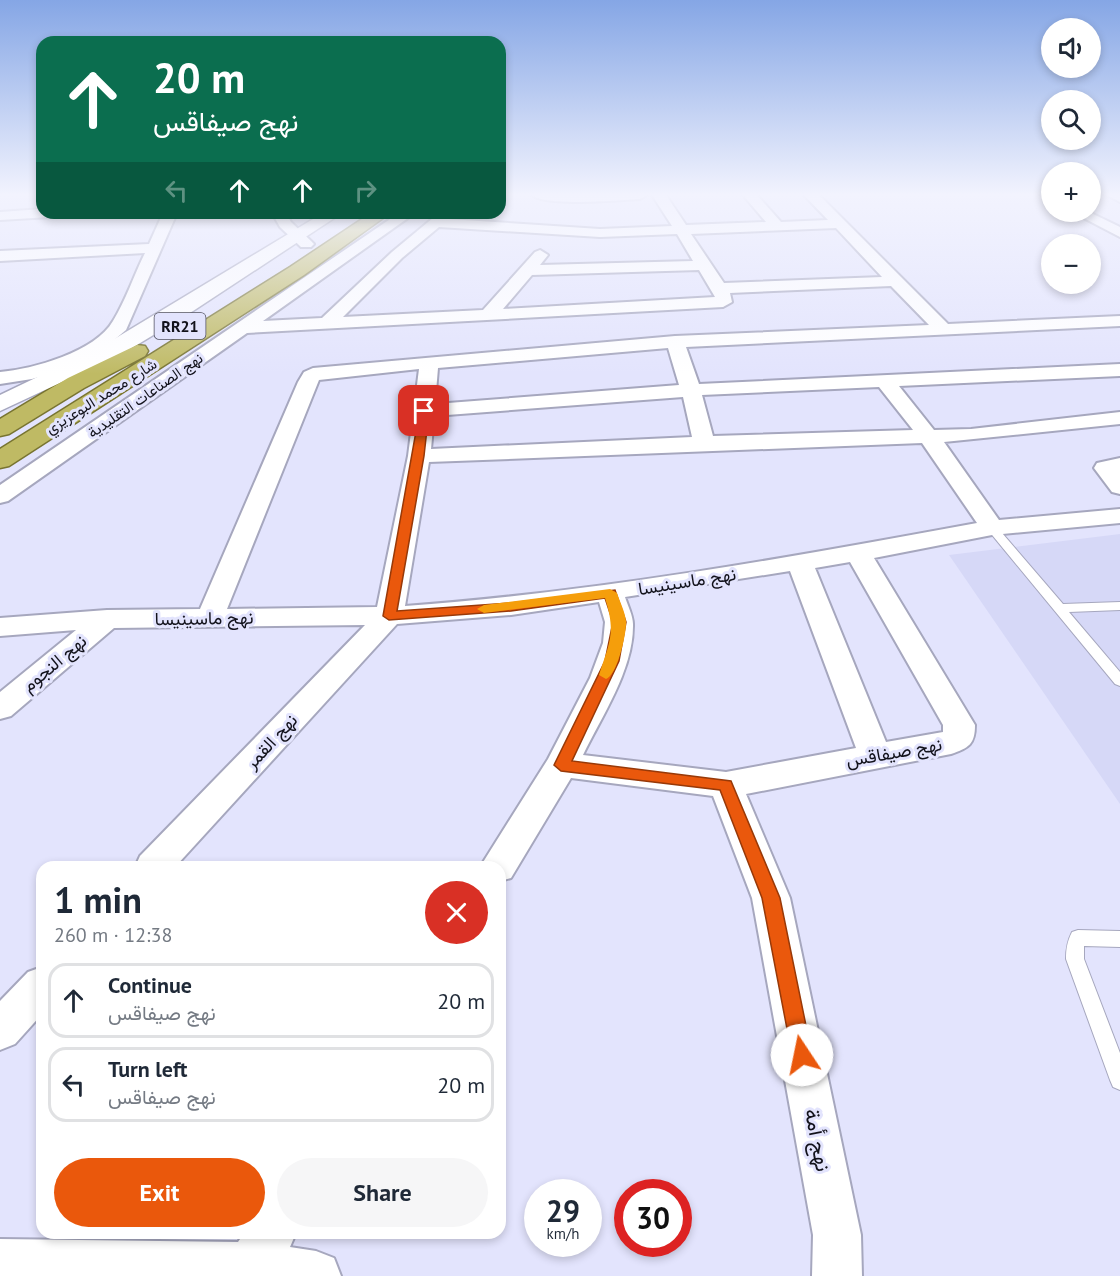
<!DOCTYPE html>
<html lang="en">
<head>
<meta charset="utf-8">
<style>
  :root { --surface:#fff; --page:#f6f6f7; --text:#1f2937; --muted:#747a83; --line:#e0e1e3; --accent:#ea580c }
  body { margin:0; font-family:"PT Sans",Vazirmatn,sans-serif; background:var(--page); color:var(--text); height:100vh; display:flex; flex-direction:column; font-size:22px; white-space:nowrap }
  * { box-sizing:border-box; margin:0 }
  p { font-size:20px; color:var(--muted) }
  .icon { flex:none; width:33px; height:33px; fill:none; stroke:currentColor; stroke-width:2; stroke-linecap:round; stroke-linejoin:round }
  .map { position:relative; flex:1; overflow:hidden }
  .drawer { position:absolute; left:36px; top:861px; width:470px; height:378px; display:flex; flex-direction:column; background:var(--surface); border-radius:18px; box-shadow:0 3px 9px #0003 }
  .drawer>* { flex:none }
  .hud { position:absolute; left:36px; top:36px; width:470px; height:183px; border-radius:18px; box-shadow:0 3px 9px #0003; background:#0b6e4f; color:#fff; overflow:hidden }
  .controls { position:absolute; left:1041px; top:18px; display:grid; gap:12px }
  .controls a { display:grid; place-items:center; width:60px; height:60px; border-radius:50%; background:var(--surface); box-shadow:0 3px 9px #0003; font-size:30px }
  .speed { position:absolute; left:524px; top:1179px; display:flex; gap:12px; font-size:30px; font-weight:700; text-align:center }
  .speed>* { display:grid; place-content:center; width:78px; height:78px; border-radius:50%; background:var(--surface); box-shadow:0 3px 9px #0003; line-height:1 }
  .speed small { font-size:15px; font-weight:400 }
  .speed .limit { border:9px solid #d22; background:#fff; color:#111 }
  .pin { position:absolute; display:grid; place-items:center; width:51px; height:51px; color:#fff; margin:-26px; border-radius:12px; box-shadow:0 3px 9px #0006 }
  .me { position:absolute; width:66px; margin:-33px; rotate:349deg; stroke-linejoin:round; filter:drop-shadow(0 0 4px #0008) }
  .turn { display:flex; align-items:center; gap:21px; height:126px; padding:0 18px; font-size:27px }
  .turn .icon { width:78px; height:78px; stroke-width:2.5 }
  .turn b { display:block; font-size:42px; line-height:51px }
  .lanes { display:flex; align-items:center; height:57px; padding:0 18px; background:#0003; justify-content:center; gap:30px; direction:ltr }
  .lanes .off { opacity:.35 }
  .round { display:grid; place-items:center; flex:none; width:63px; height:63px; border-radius:32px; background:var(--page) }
  .headline { display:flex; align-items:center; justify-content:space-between; height:102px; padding:0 18px }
  h1 { font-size:36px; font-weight:700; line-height:45px }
  .primary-button { display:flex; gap:12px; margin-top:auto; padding:12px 18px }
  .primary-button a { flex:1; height:69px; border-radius:36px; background:var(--accent); color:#fff; font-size:24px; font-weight:700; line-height:69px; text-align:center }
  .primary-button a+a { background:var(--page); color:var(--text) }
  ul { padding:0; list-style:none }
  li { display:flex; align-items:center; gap:18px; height:75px; margin:0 12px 9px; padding:0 6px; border:3px solid var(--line); border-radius:18px }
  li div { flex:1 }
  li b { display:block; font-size:22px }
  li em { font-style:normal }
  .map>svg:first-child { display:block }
</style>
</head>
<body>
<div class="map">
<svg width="1120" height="1276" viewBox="0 0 1120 1276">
  <rect width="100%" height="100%" fill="#e3e4fd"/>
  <path fill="#d6d8f7" d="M 1120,534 L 1120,804 L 949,555 Z"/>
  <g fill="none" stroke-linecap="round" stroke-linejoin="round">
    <defs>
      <path id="service" d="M 992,524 L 996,526 L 1063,604 L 1120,602 L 1120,610 L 1069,612 L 1120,672 L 1120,686 L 1115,684 L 988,530 L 986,528 L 988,526 Z
        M 1078,930 L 1120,931 L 1120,947 L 1084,946 L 1084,959 L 1120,1053 L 1120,1090 L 1113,1087 L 1110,1080 L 1066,959 C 1066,949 1067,942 1072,932 Z"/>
      <path id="minor" d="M 532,195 L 647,195 L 640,199 C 619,200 546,207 532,195 Z
        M 652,195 L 666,195 L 686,225 L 766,222 L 743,195 L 757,195 L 781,222 L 828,220 L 804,195 L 819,195 L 948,324 L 1120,316 L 1120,326 L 686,347 L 699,384 L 1120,364 L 1120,376 L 899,386 L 934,430 L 971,429 L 1120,412 L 1120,424 L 944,442 L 999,520 L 1120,509 L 1120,523 L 992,535 L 874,558 L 975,725 C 975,744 969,748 951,754 L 746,794 L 790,898 L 861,1235 L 862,1276 L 812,1276 L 813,1235 L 752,898 L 713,796 L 571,778 L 511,878 L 500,881 L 500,867 L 480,867 L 548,759 L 590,678 L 603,643 L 605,622 L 599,602 L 511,615 L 397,624 L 175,867 L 135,867 L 140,856 L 365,625 L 114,628 L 11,716 L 0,719 L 0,692 L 76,630 L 0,636 L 0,618 L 107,610 L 200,609 L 298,382 L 304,372 L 313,368 L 675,336 L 929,325 L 891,286 L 730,293 L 732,302 L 723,307 L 247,333 L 8,501 L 0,503 L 0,485 L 399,213 L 415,213 L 263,321 L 322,318 L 392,252 L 439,213 L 455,213 L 449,219 L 600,229 L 672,226 ZM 439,227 L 600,237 L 677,234 L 693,261 L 540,265 L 548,255 L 540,250 L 535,252 L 483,310 L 343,317 L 402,258 ZM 836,228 L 882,277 L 724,283 L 691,234 ZM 699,270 L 715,297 L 503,309 L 532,275 ZM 668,348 L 679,385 L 435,404 L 438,368 ZM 419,369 L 408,456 L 377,607 L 227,609 L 319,380 ZM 879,387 L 913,430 L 713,436 L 702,395 ZM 683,397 L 692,437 L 431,449 L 434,416 ZM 922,443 L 977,523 C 788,558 596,592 405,606 L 429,462 ZM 850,562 L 943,725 L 943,732 L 886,742 L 815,568 ZM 790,571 L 856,748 L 726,772 L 583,755 C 602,716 634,669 633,624 C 633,616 628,606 625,597 Z
        M 1041,195 L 1052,195 L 1052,201 Z
        M 1107,195 L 1120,195 L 1120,202 Z
        M 42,209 L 42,213 L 57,213 L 50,217 L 0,220 L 0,212 Z
        M 1072,212 L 1089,212 L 1120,227 L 1120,237 Z
        M 163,213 L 177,213 L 126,330 L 102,350 L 72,367 L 32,379 L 0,384 L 0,372 C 33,369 95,352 113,321 C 126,300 134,275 145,253 L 0,261 L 0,251 L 149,244 Z
        M 272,213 L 286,213 L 291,222 L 311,241 L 314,244 L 311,247 L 301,247 L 280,227 Z
        M 1120,458 L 1120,494 L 1112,492 L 1094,468 L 1097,463 Z
        M 42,967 L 42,1014 L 15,1044 L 0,1050 L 0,1001 L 28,972 Z
        M 244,1233 L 296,1233 L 290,1247 L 316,1251 L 334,1258 L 341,1276 L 0,1276 L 0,1239 L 238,1242 Z"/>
      <path id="secondary" d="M 323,213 L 342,213 L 193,311 L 122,354 L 0,411 L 0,395 L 106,344 Z"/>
      <path id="trunk" d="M 371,213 L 390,213 L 304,275 L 9,466 L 0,468 L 0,449 L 290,267 Z
        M 137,345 L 145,346 L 148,351 L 145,356 L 84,388 L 9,434 L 0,436 L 0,419 L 68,378 Z"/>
    </defs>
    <use href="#service" stroke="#a6a7be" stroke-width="2"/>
    <use href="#minor" stroke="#a6a7be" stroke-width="4"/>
    <use href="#secondary" stroke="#a6a7be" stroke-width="3"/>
    <use href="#trunk" stroke="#787431" stroke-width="3"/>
    <use href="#service" fill="#fff" fill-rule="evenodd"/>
    <use href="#minor" fill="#fff" fill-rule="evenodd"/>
    <use href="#secondary" fill="#fff" fill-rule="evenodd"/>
    <use href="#trunk" fill="#bfba64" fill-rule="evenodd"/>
  </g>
  <linearGradient id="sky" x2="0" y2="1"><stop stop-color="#85a6e5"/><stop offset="0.52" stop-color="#f2f3fe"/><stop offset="1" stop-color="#f2f3fe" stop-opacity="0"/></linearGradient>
  <rect width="1120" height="374" fill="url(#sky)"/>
  <path fill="#ea580c" stroke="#983908" stroke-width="1.5" d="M 420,409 L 429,411 L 424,456 L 397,611 L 511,603 L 615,590 L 626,622 L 619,661 L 572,761 L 731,781 L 780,898 L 812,1055 L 809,1062 L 802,1065 L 795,1062 L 792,1055 L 762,898 L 720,790 L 561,771 L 554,765 L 605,661 L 613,622 L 605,598 L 511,611 L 389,620 L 383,616 Z"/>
  <path fill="#f59e0b" d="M 610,589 L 617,593 C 620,602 625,612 626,621 C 627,633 617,676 606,679 L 599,675 C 610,641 616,633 605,598 L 484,613 L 477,609 L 484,605 Z"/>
  <g text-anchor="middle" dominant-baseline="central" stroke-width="6" stroke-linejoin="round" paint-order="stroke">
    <g font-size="15" fill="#12121b" stroke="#e3e4fd">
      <text transform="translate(145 395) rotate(-35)">نهج الصناعات التقليدية</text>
      <text transform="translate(101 396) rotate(-32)">شارع محمد البوعزيزي</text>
    </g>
    <rect fill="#e3e4fd" stroke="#51515f" stroke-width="1.5" x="154.5" y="313" width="51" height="26" rx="4.5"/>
    <g font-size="16" font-weight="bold" fill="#12121b">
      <text x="180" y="326">RR21</text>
    </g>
    <g font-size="18" fill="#12121b" stroke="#e3e4fd">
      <text transform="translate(687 581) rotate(-9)">نهج ماسينيسا</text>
      <text transform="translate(204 618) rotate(-1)">نهج ماسينيسا</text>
      <text transform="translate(54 663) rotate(-40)">نهج النجوم</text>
      <text transform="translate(271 741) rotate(-47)">نهج القمر</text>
      <text transform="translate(894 752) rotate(-10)">نهج صيفاقس</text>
    </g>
    <g font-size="21" fill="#12121b" stroke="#e3e4fd">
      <text transform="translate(818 1140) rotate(79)">نهج أمة</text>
    </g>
  </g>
</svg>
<div class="controls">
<a><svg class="icon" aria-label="sound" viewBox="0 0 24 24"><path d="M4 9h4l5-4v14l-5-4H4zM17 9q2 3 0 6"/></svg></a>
<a><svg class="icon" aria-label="search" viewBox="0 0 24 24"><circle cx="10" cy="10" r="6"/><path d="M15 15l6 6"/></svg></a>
<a>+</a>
<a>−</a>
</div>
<div class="speed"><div>29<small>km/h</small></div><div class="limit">30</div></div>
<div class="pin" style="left:424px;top:411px;background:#d93025"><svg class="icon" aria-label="arrive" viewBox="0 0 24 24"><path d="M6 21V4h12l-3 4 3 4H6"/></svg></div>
<svg class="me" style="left:802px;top:1055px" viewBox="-20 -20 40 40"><circle r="19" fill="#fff"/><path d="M0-13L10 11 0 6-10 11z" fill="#ea580c"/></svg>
<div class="hud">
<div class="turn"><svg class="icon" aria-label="ahead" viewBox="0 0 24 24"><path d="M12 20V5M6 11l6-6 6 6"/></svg><div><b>20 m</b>نهج صيفاقس</div></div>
<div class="lanes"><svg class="icon off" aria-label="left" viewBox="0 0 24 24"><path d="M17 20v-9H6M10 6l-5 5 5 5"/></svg><svg class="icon" aria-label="ahead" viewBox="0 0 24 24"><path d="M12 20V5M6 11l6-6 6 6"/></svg><svg class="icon" aria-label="ahead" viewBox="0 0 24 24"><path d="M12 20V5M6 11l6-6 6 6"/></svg><svg class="icon off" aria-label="right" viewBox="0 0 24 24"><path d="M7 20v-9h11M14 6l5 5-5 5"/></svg></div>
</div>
<section class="drawer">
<div class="headline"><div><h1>1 min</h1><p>260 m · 12:38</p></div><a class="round" style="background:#d93025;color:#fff"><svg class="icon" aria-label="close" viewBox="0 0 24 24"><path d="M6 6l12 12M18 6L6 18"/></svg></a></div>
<ul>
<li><svg class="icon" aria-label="ahead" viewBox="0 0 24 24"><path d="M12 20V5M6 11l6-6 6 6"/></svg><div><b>Continue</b><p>نهج صيفاقس</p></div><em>20 m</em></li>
<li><svg class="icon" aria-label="left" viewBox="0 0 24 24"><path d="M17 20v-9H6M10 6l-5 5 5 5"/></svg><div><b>Turn left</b><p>نهج صيفاقس</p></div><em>20 m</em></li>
</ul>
<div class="primary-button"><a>Exit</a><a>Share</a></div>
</section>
</div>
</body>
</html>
